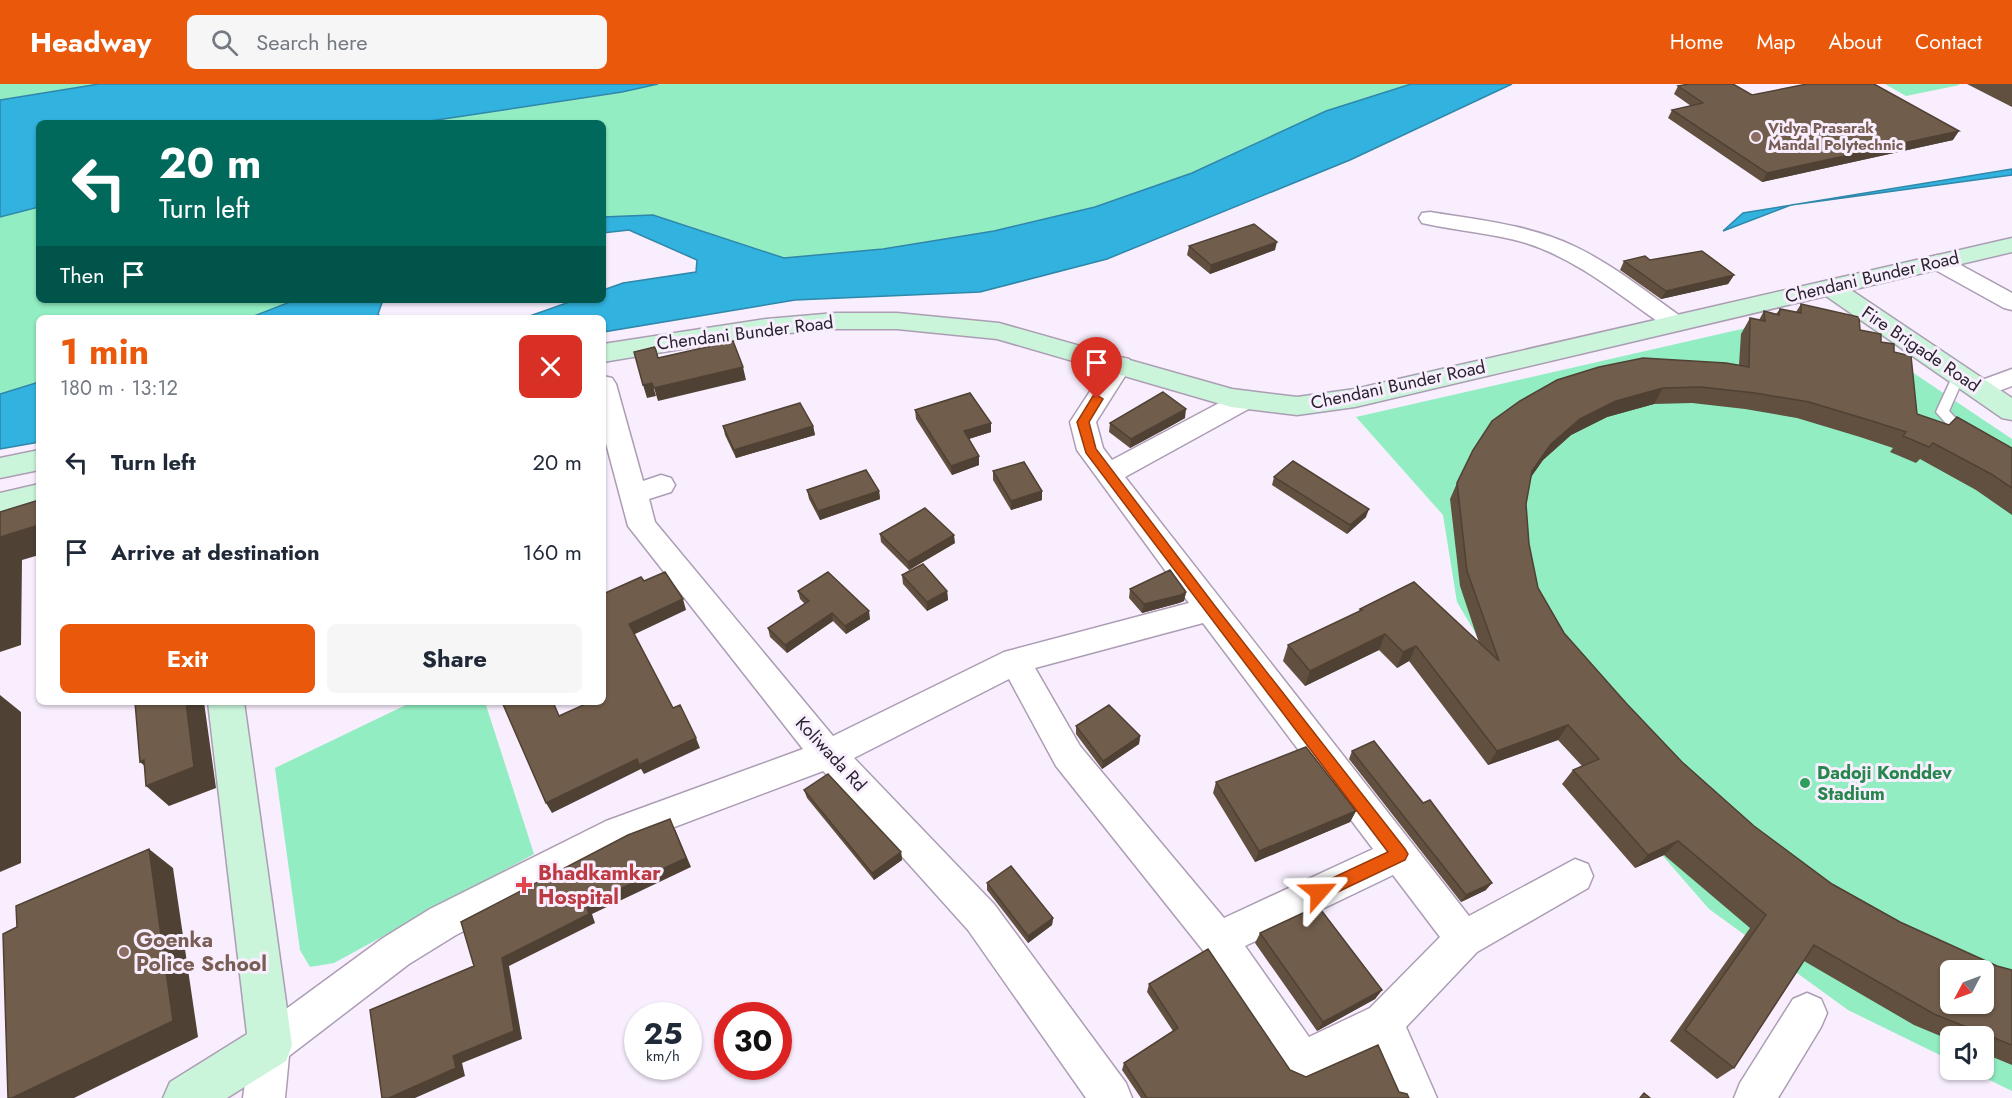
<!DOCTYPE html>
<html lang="en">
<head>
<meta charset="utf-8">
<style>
  :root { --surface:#fff; --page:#f6f6f7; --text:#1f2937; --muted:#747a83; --accent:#ea580c }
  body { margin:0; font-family:Jost,sans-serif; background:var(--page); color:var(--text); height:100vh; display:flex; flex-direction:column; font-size:22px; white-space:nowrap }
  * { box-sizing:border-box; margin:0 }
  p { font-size:20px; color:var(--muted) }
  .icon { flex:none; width:33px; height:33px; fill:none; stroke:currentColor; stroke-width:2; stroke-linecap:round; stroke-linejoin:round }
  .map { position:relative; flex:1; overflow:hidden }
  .sheet { position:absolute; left:36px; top:231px; width:570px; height:390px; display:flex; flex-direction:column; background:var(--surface); border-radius:9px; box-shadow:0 2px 4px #0004 }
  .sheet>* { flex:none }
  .banner { position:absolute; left:36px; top:36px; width:570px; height:183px; border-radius:9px; box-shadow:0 2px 4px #0004; background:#00695c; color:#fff; overflow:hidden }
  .needle { width:39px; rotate:229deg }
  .buttons { position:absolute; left:1940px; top:876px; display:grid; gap:12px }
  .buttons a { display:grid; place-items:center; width:54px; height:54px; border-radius:9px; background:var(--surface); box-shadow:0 2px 4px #0004; font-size:30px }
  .speed { position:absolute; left:624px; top:918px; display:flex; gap:12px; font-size:30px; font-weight:700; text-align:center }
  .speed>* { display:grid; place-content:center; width:78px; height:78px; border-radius:50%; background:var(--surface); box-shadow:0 2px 4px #0004; line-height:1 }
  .speed small { font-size:15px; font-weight:400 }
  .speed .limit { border:9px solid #d22; background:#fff; color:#111 }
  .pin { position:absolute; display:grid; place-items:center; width:51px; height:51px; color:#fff; margin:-62px -26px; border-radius:50% 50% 50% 0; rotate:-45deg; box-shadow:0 0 6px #0007 }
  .pin .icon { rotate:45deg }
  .me { position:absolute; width:66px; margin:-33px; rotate:65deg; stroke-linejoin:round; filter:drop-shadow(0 0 4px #0008) }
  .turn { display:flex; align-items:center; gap:21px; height:126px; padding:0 24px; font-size:27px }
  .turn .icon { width:78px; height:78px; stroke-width:2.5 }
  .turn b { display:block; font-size:42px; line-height:51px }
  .then { display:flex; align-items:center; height:57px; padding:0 24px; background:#0003; gap:12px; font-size:22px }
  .round { display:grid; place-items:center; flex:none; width:63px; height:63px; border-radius:9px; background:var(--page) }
  .head { display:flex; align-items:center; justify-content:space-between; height:102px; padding:0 24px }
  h1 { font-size:36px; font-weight:700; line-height:45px; color:var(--accent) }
  .button { display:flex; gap:12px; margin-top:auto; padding:12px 24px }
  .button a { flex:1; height:69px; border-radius:9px; background:var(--accent); color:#fff; font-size:24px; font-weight:700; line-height:69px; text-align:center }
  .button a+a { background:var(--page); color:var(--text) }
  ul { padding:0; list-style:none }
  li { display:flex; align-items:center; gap:18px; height:90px; padding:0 24px }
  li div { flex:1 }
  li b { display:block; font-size:22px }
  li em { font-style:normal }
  header { display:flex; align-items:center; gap:36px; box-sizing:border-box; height:84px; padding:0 30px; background:var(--accent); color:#fff }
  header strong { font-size:28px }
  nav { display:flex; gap:33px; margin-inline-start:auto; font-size:21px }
  .search { width:420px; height:54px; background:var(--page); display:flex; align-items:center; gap:15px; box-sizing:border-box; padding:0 21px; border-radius:9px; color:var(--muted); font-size:22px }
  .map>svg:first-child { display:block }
</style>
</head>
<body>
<header>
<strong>Headway</strong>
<div class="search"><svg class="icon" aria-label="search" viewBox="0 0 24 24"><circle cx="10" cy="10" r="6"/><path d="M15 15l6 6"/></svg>Search here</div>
<nav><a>Home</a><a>Map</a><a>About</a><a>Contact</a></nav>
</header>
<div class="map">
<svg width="2012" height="1014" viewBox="0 0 2012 1014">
  <rect width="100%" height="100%" fill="#f8eefd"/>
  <path fill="#92edc2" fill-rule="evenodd" d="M 0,0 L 99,0 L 0,16 Z
    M 658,0 L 1411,0 L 1326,27 L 1191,89 L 1095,123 L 994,147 L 883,165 L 784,174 L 653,131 L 603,133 L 603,39 L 417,39 L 622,8 Z
    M 1885,0 L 1958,0 L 1960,1 L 1906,12 Z
    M 39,123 L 39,216 L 295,216 L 249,234 L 39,234 L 39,298 L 0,310 L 0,133 Z
    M 1821,227 L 2012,355 L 2012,1007 L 1969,986 L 1983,986 L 1983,952 L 1950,952 L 1950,976 L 1848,926 L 1709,825 L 1489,572 L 1457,518 L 1443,431 L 1356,333 ZM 1950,886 L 1983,886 L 1983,920 L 1950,920 Z
    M 412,618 L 485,618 L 534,770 L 334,879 L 310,883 L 300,866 L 275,684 Z"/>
  <path fill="#32b2df" stroke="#2f87aa" stroke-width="1.5" d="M 99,0 L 658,0 L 622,8 L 417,39 L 39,39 L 39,123 L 0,133 L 0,16 Z
    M 1411,0 L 1512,0 L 1350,76 L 1107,175 L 980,208 L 795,216 L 603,248 L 603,234 L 524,234 L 575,216 L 603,216 L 603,206 L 623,199 L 696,188 L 697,176 L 629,146 L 603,149 L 603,133 L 653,131 L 784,174 L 883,165 L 994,147 L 1095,123 L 1192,89 L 1326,27 Z
    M 2012,85 L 2012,91 L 1791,121 L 1723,147 L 1743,129 Z
    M 295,216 L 383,216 L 378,230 L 382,234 L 249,234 Z
    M 39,298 L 39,358 L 0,365 L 0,310 Z"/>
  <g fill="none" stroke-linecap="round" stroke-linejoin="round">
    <defs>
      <path id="lane" d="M 1959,287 L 1965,291 L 1949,327 L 1963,342 L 1956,346 L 1951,345 L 1936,328 L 1953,291 Z"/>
      <path id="street" d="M 1430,128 C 1479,136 1531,141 1576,163 C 1615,182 1649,210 1683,234 L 1687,239 L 1683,244 L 1675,246 L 1667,244 C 1622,213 1579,176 1526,159 C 1492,149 1457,147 1422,139 L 1419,134 L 1422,129 Z
        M 1938,171 L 1946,173 L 2012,209 L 2012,226 L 2004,224 L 1930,183 L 1927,178 L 1930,173 Z
        M 1120,273 L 1129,275 L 1132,281 L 1096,338 L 1103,364 L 1112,376 L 1236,310 L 1245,308 L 1254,310 L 1258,316 L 1254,322 L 1125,393 L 1469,832 L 1575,775 L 1588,780 L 1593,792 L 1588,804 L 1477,868 L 1406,943 L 1437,1014 L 1395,1014 L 1375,964 L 1302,998 L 1288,992 L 1205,869 L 1056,682 L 1009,595 L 854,674 L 994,820 L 1126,999 L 1132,1014 L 1086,1014 L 968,846 L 845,709 L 823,687 L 632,759 L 456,851 L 409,880 L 289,972 L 285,1014 L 243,1014 L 250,961 L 256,947 L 383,854 L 430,825 L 606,737 L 803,665 L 628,442 L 603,348 L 603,292 L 612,294 L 616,300 L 643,397 L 661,391 L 671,394 L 675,401 L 671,408 L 649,415 L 655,438 L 833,652 L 1004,568 L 1189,519 L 1077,366 L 1070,338 L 1111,275 ZM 1203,539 L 1373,765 L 1224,834 L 1080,662 L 1035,584 ZM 1393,791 L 1440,853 L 1370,924 L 1309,953 L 1245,862 Z
        M 2012,285 L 2012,302 L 1980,314 L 1971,312 L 1967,306 L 1971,300 Z
        M 1807,909 L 1821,915 L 1827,929 L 1821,943 L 1778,1014 L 1734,1014 L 1740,999 L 1793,915 Z"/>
      <path id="secondary" d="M 2012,154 L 2012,168 L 1851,206 L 2012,314 L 2012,336 L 2002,334 L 1826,212 L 1355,323 L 1297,331 L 1231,323 L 997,255 L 897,245 L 836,245 L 766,251 L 603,278 L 603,260 L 766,235 L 836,229 L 897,229 L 999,239 L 1232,305 L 1297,313 L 1355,305 Z
        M 39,366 L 39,386 L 0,394 L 0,374 Z
        M 39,400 L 39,422 L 0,431 L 0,409 Z
        M 208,618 L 244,618 L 292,961 L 286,977 L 227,1014 L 163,1014 L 170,998 L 247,950 Z"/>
    </defs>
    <use href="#lane" stroke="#ac9db4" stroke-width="3"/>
    <use href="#street" stroke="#ac9db4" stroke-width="3"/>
    <use href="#secondary" stroke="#ac9db4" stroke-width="3"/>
    <use href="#lane" fill="#fff" fill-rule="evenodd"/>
    <use href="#street" fill="#fff" fill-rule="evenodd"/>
    <use href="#secondary" fill="#caf5db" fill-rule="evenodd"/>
  </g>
  <path fill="#615040" d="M 1967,0 L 2012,0 L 2012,23 Z
    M 1678,2 L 1752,11 L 1953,56 L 1762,98 L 1668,34 L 1672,26 L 1691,22 L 1674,10 Z
    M 1189,162 L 1275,166 L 1210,190 L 1187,171 Z
    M 1650,176 L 1734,191 L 1728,200 L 1661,215 L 1620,186 L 1624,177 Z
    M 1801,220 L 1860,246 L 1881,258 L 1894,268 L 1917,330 L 2012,364 L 2012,431 L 1976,406 L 1920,375 L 1916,379 L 1890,368 L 1893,364 L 1860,353 L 1797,334 L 1745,325 L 1692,319 L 1654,320 L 1607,333 L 1571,351 L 1543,376 L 1531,393 L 1526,420 L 1529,460 L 1538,504 L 1564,549 L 1626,619 L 1682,678 L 1754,742 L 1832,800 L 1900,838 L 1997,882 L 2012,886 L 2012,981 L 1983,969 L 1983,952 L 1950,952 L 1950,956 L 1914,941 L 1804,877 L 1734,984 L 1717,995 L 1670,957 L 1750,844 L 1664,771 L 1635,784 L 1562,700 L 1573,686 L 1582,682 L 1558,656 L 1488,681 L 1409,577 L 1397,584 L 1379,566 L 1305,602 L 1283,577 L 1288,561 L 1359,528 L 1360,525 L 1479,559 L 1460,502 L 1450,415 L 1457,399 L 1492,337 L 1739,281 L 1741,250 L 1750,234 L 1759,236 L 1764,227 L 1776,230 L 1780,225 L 1796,228 Z
    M 915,326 L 991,339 L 991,348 L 969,355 L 979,381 L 952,391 L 916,335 Z
    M 1185,334 L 1169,343 L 1130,364 L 1109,348 L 1110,339 Z
    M 723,342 L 813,342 L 815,351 L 736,374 L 725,351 Z
    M 993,387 L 1042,416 L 1011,426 L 993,396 Z
    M 1274,393 L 1366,433 L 1347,450 L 1272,401 Z
    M 807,406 L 879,407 L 880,415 L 820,436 L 809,415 Z
    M 880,450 L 955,459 L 909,486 L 881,458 Z
    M 902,491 L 947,507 L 948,516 L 927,527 L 903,500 Z
    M 1130,505 L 1186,508 L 1184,517 L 1179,519 L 1142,529 L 1129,514 Z
    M 798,507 L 870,535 L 846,550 L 833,537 L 787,569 L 770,553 L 768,544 L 805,520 L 800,515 Z
    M 1076,642 L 1140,652 L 1139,660 L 1102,685 L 1076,650 Z
    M 1352,667 L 1423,719 L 1486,806 L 1461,818 L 1349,675 Z
    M 1216,698 L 1356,727 L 1350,738 L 1255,778 L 1213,709 Z
    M 804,706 L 901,768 L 902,776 L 874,796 L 807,714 Z
    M 987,799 L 1053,834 L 1052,841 L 1028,859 L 987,806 Z
    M 1260,849 L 1382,906 L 1375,915 L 1317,947 L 1255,859 Z
    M 1149,900 L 1290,986 L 1306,993 L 1399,1008 L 1409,1014 L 1141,1014 L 1122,986 L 1124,979 L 1173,947 L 1147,908 Z"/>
  <path fill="#4f4134" d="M 1959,47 L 1953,56 L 1762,98 L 1767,89 Z
    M 1277,158 L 1275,166 L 1210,190 L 1211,181 Z
    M 1734,191 L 1728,200 L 1661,215 L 1666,207 Z
    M 743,283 L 746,296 L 658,317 L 654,304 Z
    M 652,299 L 656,312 L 647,314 L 643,301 Z
    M 1663,304 L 1654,320 L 1607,333 L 1571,351 L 1543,376 L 1524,403 L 1532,387 L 1551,360 L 1580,335 L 1616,317 Z
    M 1186,325 L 1185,334 L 1169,343 L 1130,364 L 1131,355 Z
    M 991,339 L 991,348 L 965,356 L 964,347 Z
    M 813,342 L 815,351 L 736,374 L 734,366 Z
    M 979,372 L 979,381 L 952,391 L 951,382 Z
    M 879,407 L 880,415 L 820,436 L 818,427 Z
    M 1042,407 L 1042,416 L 1011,426 L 1011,417 Z
    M 1369,425 L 1366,433 L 1347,450 L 1350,441 Z
    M 39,441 L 39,471 L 22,476 L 21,561 L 0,568 L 0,453 Z
    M 954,451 L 955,459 L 909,486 L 908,478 Z
    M 947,507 L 948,516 L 927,527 L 927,518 Z
    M 1186,508 L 1184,517 L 1179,519 L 1142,529 L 1144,520 Z
    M 683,515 L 686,526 L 633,551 L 629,540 Z
    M 869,527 L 870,535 L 846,550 L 845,542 Z
    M 832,529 L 833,537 L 787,569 L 785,561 Z
    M 1385,550 L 1379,566 L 1305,602 L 1310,587 Z
    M 1416,562 L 1409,577 L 1397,584 L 1403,568 Z
    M 0,611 L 21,628 L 21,779 L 0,788 Z
    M 186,618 L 204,618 L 216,704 L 169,722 L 146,702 L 161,696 L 140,678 Z
    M 1568,641 L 1558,656 L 1488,681 L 1497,667 Z
    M 1140,652 L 1139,660 L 1102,685 L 1103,677 Z
    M 696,654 L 700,664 L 644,690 L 641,685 L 552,729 L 546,719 L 637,675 Z
    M 1356,727 L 1350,738 L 1255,778 L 1259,767 Z
    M 675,745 L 691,783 L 592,830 L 595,839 L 509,882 L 522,955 L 462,979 L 465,992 L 415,1014 L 389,1014 L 453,972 L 502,874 L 586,821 Z
    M 1678,757 L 1664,771 L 1635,784 L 1648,771 Z
    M 149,765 L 173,784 L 198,953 L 74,1014 L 12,1014 Z
    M 901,768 L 902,776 L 874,796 L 872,789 Z
    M 1492,799 L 1486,806 L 1461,818 L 1466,811 Z
    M 1053,834 L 1052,841 L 1028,859 L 1028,852 Z
    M 1382,906 L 1375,915 L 1317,947 L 1323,938 Z"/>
  <path fill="#715d4b" stroke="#4f4134" stroke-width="1.5" fill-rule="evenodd" d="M 1689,0 L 1733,0 L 1752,11 L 1807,0 L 1874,0 L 1959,47 L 1767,89 L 1672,26 L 1703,19 L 1678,2 Z
    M 1254,140 L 1277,158 L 1211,181 L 1189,162 Z
    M 1702,167 L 1734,191 L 1666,207 L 1624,177 L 1645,172 L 1650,176 Z
    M 1801,220 L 1859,233 L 1860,246 L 1881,250 L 1881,258 L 1894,260 L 1894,268 L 1911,272 L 1917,330 L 1949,341 L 1957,333 L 2012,364 L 2012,404 L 1991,390 L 1933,359 L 1929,363 L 1903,352 L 1906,348 L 1872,337 L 1809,318 L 1755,309 L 1701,303 L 1663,304 L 1616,317 L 1580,335 L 1551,360 L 1532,387 L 1526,420 L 1529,460 L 1538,504 L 1564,549 L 1626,619 L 1682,678 L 1754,742 L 1832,800 L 1900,838 L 1997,882 L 2012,886 L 2012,961 L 1934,930 L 1814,861 L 1734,984 L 1685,946 L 1766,831 L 1678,757 L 1648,771 L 1573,686 L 1599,675 L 1568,641 L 1497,667 L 1416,562 L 1403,568 L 1385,550 L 1310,587 L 1288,561 L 1362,526 L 1360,525 L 1414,498 L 1499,577 L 1467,487 L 1457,399 L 1473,366 L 1492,337 L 1520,317 L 1557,296 L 1599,283 L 1643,274 L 1726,279 L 1749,283 L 1750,234 L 1765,237 L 1764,227 L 1779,231 L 1780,225 L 1801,229 ZM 1950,886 L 1983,886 L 1983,920 L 1950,920 Z
    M 733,257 L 743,283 L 654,304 L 652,299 L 643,301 L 634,268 L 655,263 L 658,274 Z
    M 1163,308 L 1186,325 L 1131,355 L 1110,339 Z
    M 970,309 L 991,339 L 964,347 L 979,372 L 951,382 L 915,326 Z
    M 800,319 L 813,342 L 734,366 L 723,342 Z
    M 1293,377 L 1369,425 L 1350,441 L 1274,393 Z
    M 1024,378 L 1042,407 L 1011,417 L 993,387 Z
    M 866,386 L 879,407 L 818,427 L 807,406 Z
    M 39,416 L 39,441 L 0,453 L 0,428 Z
    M 925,424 L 954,451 L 908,478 L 880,450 Z
    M 923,480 L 947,507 L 927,518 L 902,491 Z
    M 1170,486 L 1186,508 L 1181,511 L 1144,520 L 1130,505 Z
    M 665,488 L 683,515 L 629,540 L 673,624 L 680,621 L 696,654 L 639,681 L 637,675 L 546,719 L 502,618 L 553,618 L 559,632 L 590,618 L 603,618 L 603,510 L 641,493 L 644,497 Z
    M 828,488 L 869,527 L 845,542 L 832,529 L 785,561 L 768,544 L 809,517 L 798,507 Z
    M 135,618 L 186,618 L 194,683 L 146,702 L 144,676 L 140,678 Z
    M 1109,621 L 1140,652 L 1103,677 L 1076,642 Z
    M 1374,657 L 1423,719 L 1430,716 L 1492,799 L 1466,811 L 1352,667 Z
    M 1306,663 L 1356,727 L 1259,767 L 1216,698 Z
    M 828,690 L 901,768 L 872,789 L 804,706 Z
    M 670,735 L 686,774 L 586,821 L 589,830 L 502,874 L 514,947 L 453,972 L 456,984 L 389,1014 L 382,1014 L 370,926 L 474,882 L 461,838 L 628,751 Z
    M 149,765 L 173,937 L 12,1014 L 8,1014 L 3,850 L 17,843 L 16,822 Z
    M 1011,782 L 1053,834 L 1028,852 L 987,799 Z
    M 1318,822 L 1382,906 L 1323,938 L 1260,849 Z
    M 1208,865 L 1290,986 L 1306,993 L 1378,961 L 1399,1008 L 1407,1010 L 1409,1014 L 1147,1014 L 1124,979 L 1178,944 L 1149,900 Z
    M 1644,1009 L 1650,1014 L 1640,1014 Z"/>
  <path fill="#ea580c" stroke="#983908" stroke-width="1.5" d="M 1097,311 L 1103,315 L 1089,338 L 1096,365 L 1215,522 L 1405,765 L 1408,770 L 1405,776 L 1325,814 L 1319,816 L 1313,814 L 1310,808 L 1313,803 L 1388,768 L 1086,369 L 1077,338 L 1093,312 Z"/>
  <g fill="#8d6e63" stroke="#f8eefd" stroke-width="2">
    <circle cx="1756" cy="53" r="6"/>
    <circle cx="124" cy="868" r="6"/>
  </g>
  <circle fill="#2e9e5b" stroke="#f8eefd" stroke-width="2" cx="1805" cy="699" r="6"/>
  <path fill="#e0444e" stroke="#f8eefd" stroke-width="2" d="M521 792h6v6h6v6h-6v6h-6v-6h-6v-6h6z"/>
  <g text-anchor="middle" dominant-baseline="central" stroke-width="6" stroke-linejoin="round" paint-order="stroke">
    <g font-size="15" font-weight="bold" fill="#785e54" stroke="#f8eefd" text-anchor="start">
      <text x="1768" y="44">Vidya Prasarak<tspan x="1768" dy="17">Mandal Polytechnic</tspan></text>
    </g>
    <g font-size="18" fill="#29232d" stroke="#f8eefd">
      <text transform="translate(1872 193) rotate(-13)">Chendani Bunder Road</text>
      <text transform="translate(745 249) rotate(-7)">Chendani Bunder Road</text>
      <text transform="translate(1921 265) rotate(34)">Fire Brigade Road</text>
      <text transform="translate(1398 301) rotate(-12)">Chendani Bunder Road</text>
      <text transform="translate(831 670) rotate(47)">Koliwada Rd</text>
    </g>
    <g font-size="18" font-weight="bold" fill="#27864d" stroke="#f8eefd" text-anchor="start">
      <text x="1817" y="689">Dadoji Konddev<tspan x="1817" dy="21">Stadium</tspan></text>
    </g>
    <g font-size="21" font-weight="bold" fill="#be3a42" stroke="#f8eefd" text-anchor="start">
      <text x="538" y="789">Bhadkamkar<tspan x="538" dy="24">Hospital</tspan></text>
    </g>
    <g font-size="21" font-weight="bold" fill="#785e54" stroke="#f8eefd" text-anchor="start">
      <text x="136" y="856">Goenka<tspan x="136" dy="24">Police School</tspan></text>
    </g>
  </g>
</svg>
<div class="buttons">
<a><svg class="needle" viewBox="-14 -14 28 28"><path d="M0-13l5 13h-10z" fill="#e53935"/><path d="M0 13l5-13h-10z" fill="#747a83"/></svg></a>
<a><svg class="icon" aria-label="sound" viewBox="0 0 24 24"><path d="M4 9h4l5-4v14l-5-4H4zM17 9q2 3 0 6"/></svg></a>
</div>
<div class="speed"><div>25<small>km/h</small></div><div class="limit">30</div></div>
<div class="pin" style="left:1097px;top:315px;background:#d93025"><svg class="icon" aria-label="arrive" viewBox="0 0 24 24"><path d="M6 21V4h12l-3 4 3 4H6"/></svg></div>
<svg class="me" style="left:1319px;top:808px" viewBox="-20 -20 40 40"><path d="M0-17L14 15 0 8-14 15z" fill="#ea580c" stroke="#fff" stroke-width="4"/></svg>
<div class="banner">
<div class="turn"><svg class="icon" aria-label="left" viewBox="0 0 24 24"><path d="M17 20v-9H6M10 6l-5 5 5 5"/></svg><div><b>20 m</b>Turn left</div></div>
<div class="then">Then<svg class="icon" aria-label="arrive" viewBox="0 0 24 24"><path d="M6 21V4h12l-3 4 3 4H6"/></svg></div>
</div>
<section class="sheet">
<div class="head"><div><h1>1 min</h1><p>180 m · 13:12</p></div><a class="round" style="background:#d93025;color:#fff"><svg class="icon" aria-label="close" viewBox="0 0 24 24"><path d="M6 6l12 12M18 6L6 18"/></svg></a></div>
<ul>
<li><svg class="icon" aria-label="left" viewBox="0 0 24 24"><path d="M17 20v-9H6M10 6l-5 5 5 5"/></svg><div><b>Turn left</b></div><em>20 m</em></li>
<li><svg class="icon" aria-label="arrive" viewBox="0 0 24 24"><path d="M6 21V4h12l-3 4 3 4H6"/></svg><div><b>Arrive at destination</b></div><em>160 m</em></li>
</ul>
<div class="button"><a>Exit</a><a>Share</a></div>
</section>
</div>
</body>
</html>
